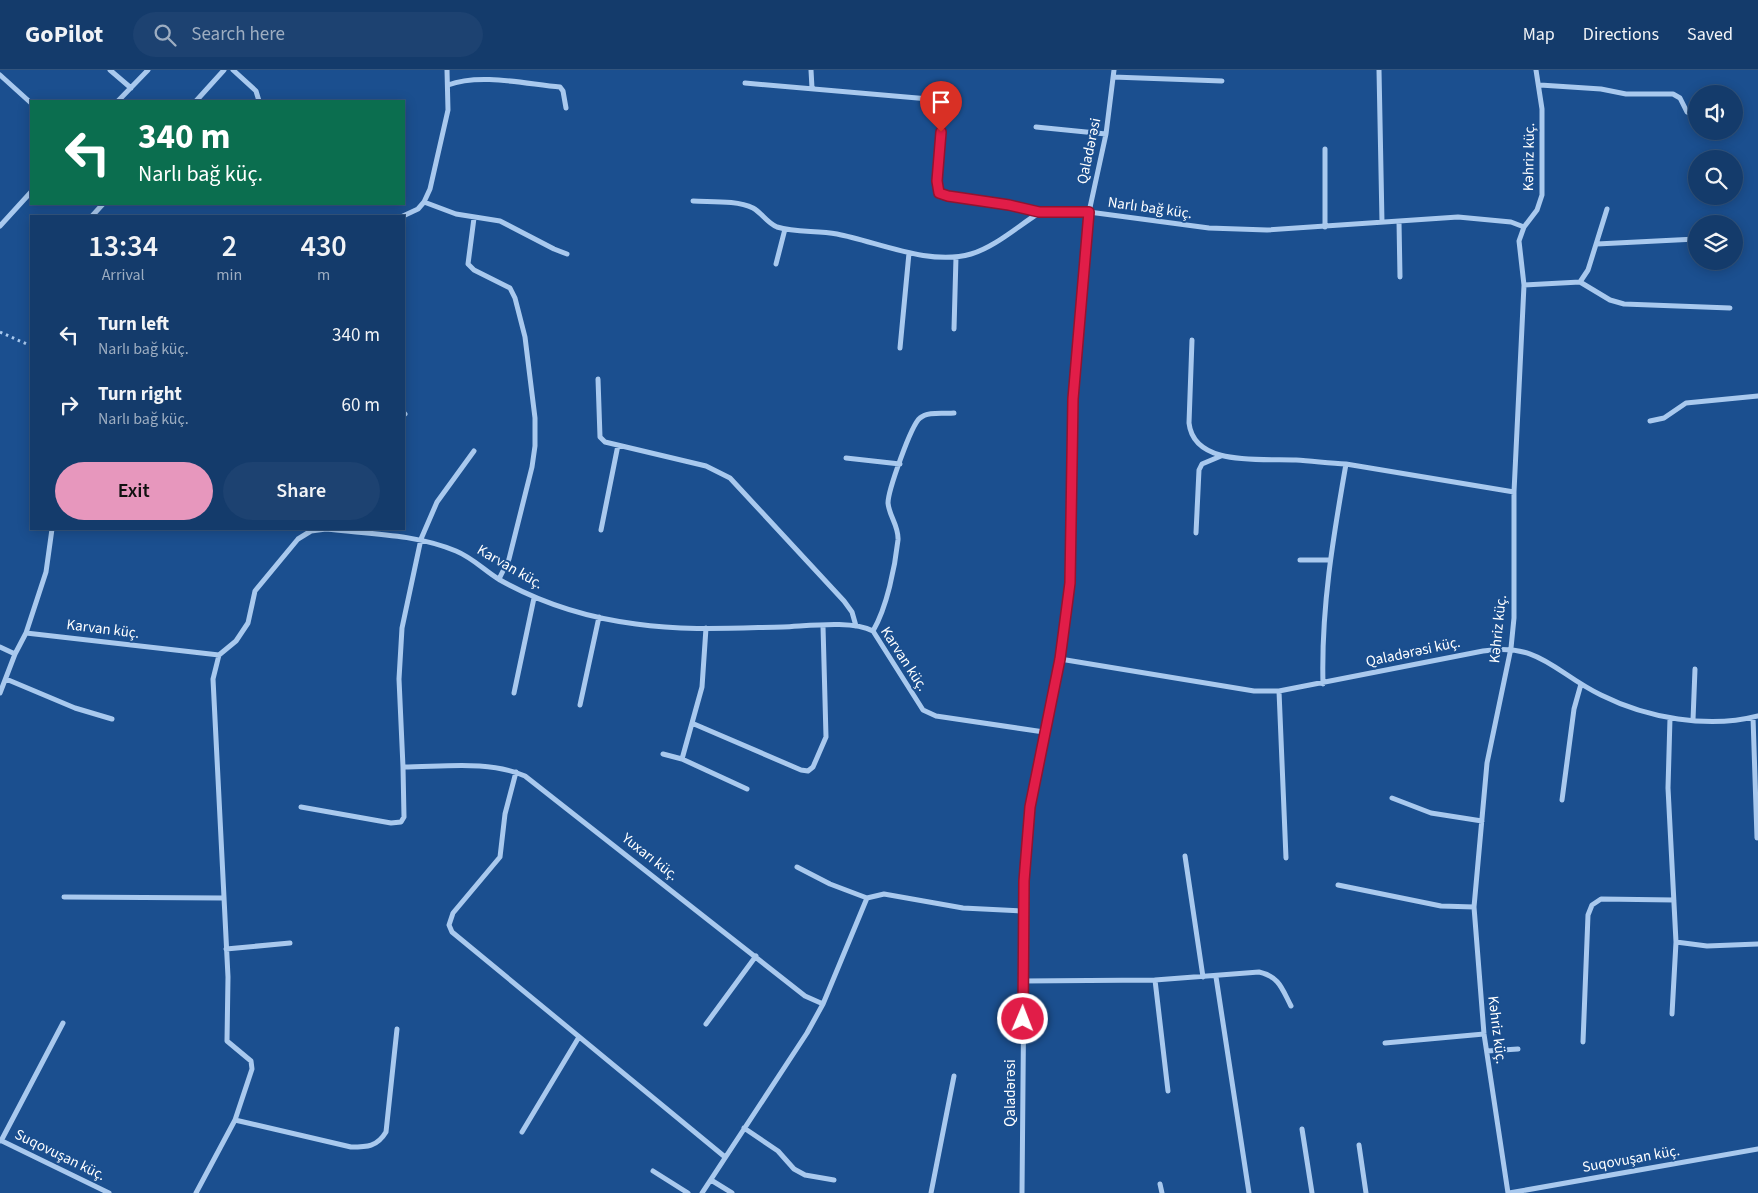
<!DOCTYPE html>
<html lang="en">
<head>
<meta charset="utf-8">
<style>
  :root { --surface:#143b6b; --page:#1d4271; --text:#f1f3f6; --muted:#9dadc1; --line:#33557e; --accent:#e797bd }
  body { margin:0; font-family:"Source Sans 3",sans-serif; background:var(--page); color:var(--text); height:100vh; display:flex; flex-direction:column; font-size:19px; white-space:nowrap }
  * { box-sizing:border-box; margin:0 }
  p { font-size:16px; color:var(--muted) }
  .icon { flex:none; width:28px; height:28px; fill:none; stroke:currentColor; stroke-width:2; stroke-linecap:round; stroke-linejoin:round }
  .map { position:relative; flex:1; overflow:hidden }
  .details { position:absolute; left:30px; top:145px; width:375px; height:315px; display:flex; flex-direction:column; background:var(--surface); border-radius:0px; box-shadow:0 2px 12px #0003,0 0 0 1px var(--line) }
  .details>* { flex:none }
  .hud { position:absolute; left:30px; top:30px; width:375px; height:105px; border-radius:0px; box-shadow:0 2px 12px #0003,0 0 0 1px var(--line); background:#0b6e4f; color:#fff; overflow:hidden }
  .tools { position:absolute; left:1688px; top:15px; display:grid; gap:10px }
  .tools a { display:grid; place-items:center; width:55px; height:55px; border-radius:50%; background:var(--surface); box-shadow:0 2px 12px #0003,0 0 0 1px var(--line); font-size:25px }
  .pin { position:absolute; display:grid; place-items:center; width:42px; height:42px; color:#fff; margin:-51px -21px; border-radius:50% 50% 50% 0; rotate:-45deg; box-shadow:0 0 5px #0007 }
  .pin .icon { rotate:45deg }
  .me { position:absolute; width:55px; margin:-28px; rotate:1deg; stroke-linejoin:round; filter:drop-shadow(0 0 4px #0008) }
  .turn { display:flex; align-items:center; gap:18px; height:105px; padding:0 25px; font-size:22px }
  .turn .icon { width:65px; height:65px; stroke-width:2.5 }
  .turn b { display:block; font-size:35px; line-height:42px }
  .eta { display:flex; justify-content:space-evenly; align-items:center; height:85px; text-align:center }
  .eta b { font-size:30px; font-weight:600; line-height:35px }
  .cta { display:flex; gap:10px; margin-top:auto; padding:10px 25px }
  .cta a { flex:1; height:58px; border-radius:30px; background:var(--accent); color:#111; font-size:20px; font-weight:600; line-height:58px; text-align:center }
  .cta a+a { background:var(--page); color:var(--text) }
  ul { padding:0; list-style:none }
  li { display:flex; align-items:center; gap:15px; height:70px; padding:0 25px }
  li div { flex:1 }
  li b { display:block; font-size:19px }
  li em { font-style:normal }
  header { display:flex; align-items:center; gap:30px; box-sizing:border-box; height:70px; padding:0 25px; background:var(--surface); border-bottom:1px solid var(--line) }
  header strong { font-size:24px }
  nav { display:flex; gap:28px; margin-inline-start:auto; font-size:18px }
  .search { width:350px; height:45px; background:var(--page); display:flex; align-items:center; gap:12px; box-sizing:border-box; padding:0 18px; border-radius:28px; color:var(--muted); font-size:19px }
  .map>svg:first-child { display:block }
</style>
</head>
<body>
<header>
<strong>GoPilot</strong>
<div class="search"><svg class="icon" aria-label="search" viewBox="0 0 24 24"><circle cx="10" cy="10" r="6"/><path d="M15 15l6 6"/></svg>Search here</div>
<nav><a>Map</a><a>Directions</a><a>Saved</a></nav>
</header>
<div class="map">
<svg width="1758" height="1123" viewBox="0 0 1758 1123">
  <rect width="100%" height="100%" fill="#1b4f8f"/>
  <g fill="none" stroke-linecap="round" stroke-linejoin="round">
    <path stroke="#a9c9ee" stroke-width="3" stroke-dasharray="2.5 4" stroke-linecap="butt" d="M 0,262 L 31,276"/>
    <path stroke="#a9c9ee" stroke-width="5" d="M 110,0 L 131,18
      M 233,0 L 256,21 L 259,31
      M 811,0 L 812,18
      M 1379,0 L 1382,152
      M 0,5 L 31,33
      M 1113,7 L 1222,11
      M 745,13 L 929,29 L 939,34 C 949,62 933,94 939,123 L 948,126 L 1009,135 L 1039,143 L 1089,142 L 1209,158 L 1267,160 L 1458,147 L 1511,152 L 1524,157
      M 448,15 C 480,3 526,14 560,17 L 563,21 L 566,38
      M 1540,15 L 1601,19 L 1626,24 L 1673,24 L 1680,28 L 1687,42 L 1696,46
      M 118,31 L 148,0
      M 196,31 L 224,0
      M 1036,57 L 1106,64
      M 1325,79 L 1325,157
      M 693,131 C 711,132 737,130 753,138 C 762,143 767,153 777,157 C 796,163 817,160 837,164 C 878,172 929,196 971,184 C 995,177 1018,156 1039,143
      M 424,132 L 456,144 L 500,151 L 554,179 L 567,184
      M 92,146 L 103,134
      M 403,146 L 418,139 L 424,132 L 430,119 L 448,40 L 447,0
      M 474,148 L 468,194 L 474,200 L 510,218 L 515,228 L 525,267 L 535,348 L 535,376 L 532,397 L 509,489 L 499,509
      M 1399,151 L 1400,207
      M 0,156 L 31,122
      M 1597,174 L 1696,169
      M 776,194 L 785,159
      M 1580,212 L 1588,200 L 1607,139
      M 1524,215 L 1580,212 L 1610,230 L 1624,234 L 1730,238
      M 954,259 L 956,187
      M 1192,270 L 1189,353 C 1194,398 1264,388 1296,390 C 1312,391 1329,393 1346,394
      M 900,278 L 909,183
      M 598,309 L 600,367 L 605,372 L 706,396 L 730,408 L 844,531 L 852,542 L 856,556
      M 404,343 L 405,344
      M 1650,351 L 1664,348 L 1686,333 L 1758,326
      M 474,381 L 437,432 L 421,469 L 402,558 L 399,609 L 403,697 C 442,697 489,690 525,706 L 805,926 L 823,934 L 867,828 L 884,824 L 963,838 L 1023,841
      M 846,388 L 900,394
      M 601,460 L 618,375
      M 1196,463 L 1199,400 L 1202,394 L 1221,386
      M 1300,490 L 1329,490
      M 873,561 C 887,537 895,497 898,470 C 899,456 889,446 888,433 C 888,421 911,355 920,348 C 928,341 943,344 954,343
      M 26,563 L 46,502 L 52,459
      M 0,577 L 15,584 L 26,563 L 219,585 L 236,571 L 248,553 L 255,521 L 298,469 L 311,461 L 326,459 C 370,464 415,464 456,481 C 473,488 485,501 500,510 C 541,533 590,548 636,554 C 685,561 734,558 783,557 C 808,556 852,550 873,561 L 923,640 L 936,646 L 1044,662
      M 1060,589 L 1254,621 L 1279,621 L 1483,581 C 1540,572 1555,603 1601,625 C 1647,648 1708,659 1758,646
      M 6,609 L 75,638 L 112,649
      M 1323,614 C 1321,539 1333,468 1346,394 L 1514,422
      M 1279,621 L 1286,788
      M 0,623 L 15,584
      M 514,623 L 534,528
      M 580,635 L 599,547
      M 1753,647 L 1757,768
      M 1670,648 L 1668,718 L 1676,872 L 1672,944
      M 1693,650 L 1695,599
      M 694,654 L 801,700 L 808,701 L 813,697 L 826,667 L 823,556
      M 663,684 L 682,689 L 747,719
      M 682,689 L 702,617 L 706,558
      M 516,702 L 505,744 L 500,787 L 453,843 L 449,855 L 452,862 L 725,1087
      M 1392,728 L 1431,743 L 1482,751
      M 1562,730 L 1574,639 L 1581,614
      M 301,737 L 391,753 L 401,752 L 404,747 L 403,697
      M 1185,786 L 1203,907
      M 797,797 L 830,814 L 867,828
      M 1338,815 L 1441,836 L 1474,837
      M 64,827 L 223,828
      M 1676,872 L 1707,876 L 1758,874
      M 226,879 L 290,873
      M 1216,907 L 1249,1123
      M 1155,910 L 1168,1021
      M 1023,911 L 1155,910 L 1259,902 C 1280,907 1282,919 1291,936
      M 706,954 L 756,886
      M 1583,972 L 1588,845 L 1592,835 L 1601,829 L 1674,830
      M 1385,973 L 1484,964
      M 1487,981 L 1518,979
      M 235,1050 L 351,1077 C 367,1077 377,1077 386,1062 L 397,959
      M 744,1058 L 778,1081 L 794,1099 L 805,1105 L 834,1110
      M 1302,1059 L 1312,1123
      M 522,1062 L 579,967
      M 0,1070 L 109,1123
      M 1,1071 L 63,953
      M 1359,1075 L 1366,1123
      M 653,1101 L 688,1123
      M 711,1110 L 732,1123
      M 1160,1114 L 1162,1123
      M 196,1123 L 235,1050 L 252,999 L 251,991 L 227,971 L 228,907 L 213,609 L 219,585
      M 702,1123 L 807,963 L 823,934
      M 931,1123 L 954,1006
      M 1022,1123 L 1025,795 L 1030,737 L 1066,555 L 1070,513 L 1073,329 L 1081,210 L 1089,142 L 1106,64 L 1114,0
      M 1508,1123 L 1484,964 L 1474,837 L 1487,693 L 1511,578 L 1514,548 L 1514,422 L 1524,215 L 1519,171 L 1524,157 L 1537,140 L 1542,125 L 1542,39 L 1536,0
      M 1509,1123 L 1758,1079"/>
  </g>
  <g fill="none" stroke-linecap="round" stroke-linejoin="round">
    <defs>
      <path id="route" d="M 941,62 L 937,111 L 939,123 L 948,126 L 1009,135 L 1039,142 L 1089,142 L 1073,329 L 1070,513 L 1060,589 L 1030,737 L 1024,811 L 1023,949"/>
    </defs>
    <use href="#route" stroke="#92132f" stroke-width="12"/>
    <use href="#route" stroke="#e11d48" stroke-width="9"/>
  </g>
  <g text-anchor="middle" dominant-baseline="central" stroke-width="4" stroke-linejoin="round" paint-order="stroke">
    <g font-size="15" fill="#fff" stroke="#1b4f8f">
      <text transform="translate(1089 81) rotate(-78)">Qaladərəsi</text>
      <text transform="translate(1529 87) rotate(-89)">Kəhriz küç.</text>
      <text transform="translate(1150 138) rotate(8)">Narlı bağ küç.</text>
      <text transform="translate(510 497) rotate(30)">Karvan küç.</text>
      <text transform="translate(103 559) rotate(7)">Karvan küç.</text>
      <text transform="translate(1498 559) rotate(-84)">Kəhriz küç.</text>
      <text transform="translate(1413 582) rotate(-12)">Qaladərəsi küç.</text>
      <text transform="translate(904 589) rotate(57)">Karvan küç.</text>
      <text transform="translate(650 787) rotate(38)">Yuxarı küç.</text>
      <text transform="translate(1497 960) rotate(83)">Kəhriz küç.</text>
      <text transform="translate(1010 1023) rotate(-90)">Qaladərəsi</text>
      <text transform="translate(60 1085) rotate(26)">Suqovuşan küç.</text>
      <text transform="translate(1631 1089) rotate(-10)">Suqovuşan küç.</text>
    </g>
  </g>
</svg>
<div class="tools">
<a><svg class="icon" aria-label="sound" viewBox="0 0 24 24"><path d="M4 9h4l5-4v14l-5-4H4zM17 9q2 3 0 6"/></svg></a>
<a><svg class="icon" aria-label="search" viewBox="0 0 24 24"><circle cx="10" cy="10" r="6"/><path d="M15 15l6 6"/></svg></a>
<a><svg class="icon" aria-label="layers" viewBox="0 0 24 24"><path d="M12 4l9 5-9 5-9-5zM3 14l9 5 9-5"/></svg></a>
</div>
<div class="pin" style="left:941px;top:62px;background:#d93025"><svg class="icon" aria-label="arrive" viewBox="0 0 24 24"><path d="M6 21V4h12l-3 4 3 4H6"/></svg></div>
<svg class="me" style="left:1023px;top:949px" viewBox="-20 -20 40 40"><circle r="17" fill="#e11d48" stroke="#fff" stroke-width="3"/><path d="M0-11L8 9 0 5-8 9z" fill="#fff"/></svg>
<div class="hud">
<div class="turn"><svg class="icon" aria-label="left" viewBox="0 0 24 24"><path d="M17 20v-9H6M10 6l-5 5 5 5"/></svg><div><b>340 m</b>Narlı bağ küç.</div></div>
</div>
<section class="details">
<div class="eta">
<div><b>13:34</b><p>Arrival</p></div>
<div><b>2</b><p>min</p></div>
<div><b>430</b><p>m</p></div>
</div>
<ul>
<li><svg class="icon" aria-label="left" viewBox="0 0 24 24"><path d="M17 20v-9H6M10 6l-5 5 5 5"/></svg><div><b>Turn left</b><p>Narlı bağ küç.</p></div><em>340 m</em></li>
<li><svg class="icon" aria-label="right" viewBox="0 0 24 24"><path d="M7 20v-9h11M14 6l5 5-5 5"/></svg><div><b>Turn right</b><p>Narlı bağ küç.</p></div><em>60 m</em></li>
</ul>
<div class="cta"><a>Exit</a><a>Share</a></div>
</section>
</div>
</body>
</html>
